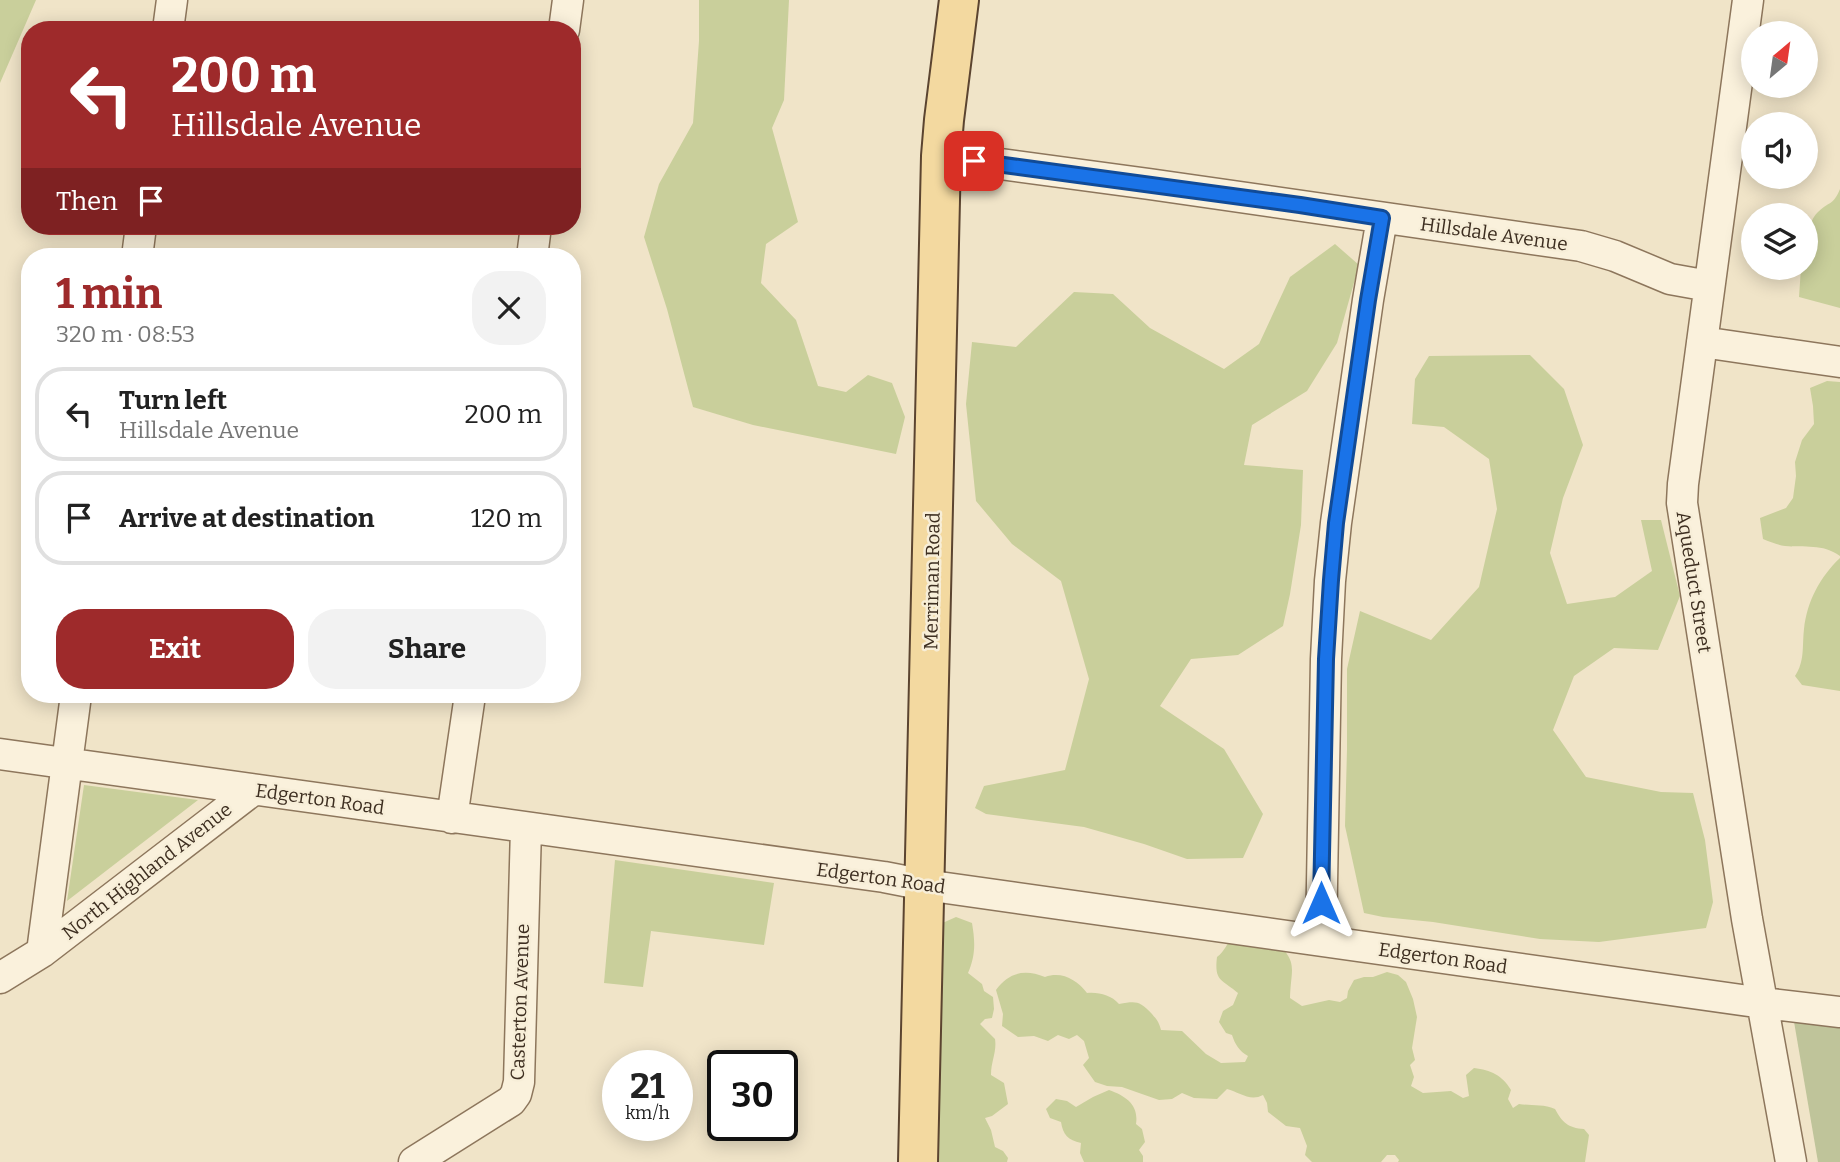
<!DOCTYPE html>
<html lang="en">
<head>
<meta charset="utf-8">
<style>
  :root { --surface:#fff; --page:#f2f2f2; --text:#222; --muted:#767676; --line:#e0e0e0; --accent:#9e2a2b }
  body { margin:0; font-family:Bitter,serif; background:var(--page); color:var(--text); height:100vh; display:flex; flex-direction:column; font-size:26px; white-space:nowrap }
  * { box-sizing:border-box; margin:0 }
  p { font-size:23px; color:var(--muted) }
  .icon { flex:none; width:38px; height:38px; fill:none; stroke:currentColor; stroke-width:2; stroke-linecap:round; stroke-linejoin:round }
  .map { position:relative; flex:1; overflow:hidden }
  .drawer { position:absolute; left:21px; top:248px; width:560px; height:455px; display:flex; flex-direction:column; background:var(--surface); border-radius:28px; box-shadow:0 4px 18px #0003 }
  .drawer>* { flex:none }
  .hud { position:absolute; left:21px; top:21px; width:560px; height:214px; border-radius:28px; box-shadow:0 4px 18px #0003; background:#9e2a2b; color:#fff; overflow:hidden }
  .needle { width:46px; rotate:29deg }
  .buttons { position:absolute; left:1741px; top:21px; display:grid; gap:14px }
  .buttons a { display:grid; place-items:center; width:77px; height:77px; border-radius:50%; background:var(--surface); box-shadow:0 4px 18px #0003; font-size:35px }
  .speed { position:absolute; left:602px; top:1050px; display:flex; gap:14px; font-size:35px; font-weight:700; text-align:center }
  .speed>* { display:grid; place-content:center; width:91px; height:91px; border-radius:50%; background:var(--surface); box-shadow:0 4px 18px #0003; line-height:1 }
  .speed small { font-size:18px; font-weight:400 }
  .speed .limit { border:4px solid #111; border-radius:10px; background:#fff; color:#111 }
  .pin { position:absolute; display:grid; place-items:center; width:60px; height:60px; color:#fff; margin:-30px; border-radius:14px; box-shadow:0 4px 10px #0006 }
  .me { position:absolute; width:77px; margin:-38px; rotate:0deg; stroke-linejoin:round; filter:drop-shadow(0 0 5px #0008) }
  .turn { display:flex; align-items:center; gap:24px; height:147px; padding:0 35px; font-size:32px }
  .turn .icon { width:91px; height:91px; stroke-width:2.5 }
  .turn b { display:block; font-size:49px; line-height:60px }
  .then { display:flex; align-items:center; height:66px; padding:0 35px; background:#0003; gap:14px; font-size:26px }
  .round { display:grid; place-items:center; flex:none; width:74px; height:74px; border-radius:28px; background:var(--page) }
  .overview { display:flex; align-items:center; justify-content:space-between; height:119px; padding:0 35px }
  h1 { font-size:42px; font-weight:700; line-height:52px; color:var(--accent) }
  .cta { display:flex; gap:14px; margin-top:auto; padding:14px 35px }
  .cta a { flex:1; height:80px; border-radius:28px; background:var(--accent); color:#fff; font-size:28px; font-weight:700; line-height:80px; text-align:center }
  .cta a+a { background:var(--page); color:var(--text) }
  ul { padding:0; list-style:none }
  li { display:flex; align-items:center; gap:21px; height:94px; margin:0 14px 10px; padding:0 21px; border:4px solid var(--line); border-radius:28px }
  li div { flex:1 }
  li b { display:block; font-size:26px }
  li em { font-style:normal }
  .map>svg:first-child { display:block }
</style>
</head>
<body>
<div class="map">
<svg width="1840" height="1162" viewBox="0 0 1840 1162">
  <rect width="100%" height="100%" fill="#f0e4c8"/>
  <path fill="#c9cf9b" d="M 0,0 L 36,0 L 0,83 Z
    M 699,0 L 789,0 L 784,100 L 772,128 L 798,222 L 766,244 L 761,283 L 796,320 L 818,386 L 846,392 L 868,375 L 892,383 L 905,417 L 896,454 L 753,425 L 693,407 L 667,309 L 644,237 L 659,184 L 693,123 L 699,41 Z
    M 1840,189 L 1840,308 L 1799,297 L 1801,268 L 1806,268 C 1806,253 1806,224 1817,213 C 1829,201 1833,206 1840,189 Z
    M 1335,244 L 1359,265 L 1337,343 L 1307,391 L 1252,425 L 1244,465 L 1303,470 L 1301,525 L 1290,594 L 1283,626 L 1238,655 L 1191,659 L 1160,706 L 1224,749 L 1263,814 L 1243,858 L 1187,859 L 1144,844 L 1084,827 L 986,814 L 975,808 L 984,786 L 1065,770 L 1089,679 L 1061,581 L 1012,544 L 976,501 L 966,404 L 972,342 L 1016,347 L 1074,292 L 1113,294 L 1150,328 L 1224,369 L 1259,344 L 1290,277 Z
    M 1530,355 L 1564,389 L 1583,445 L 1563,498 L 1550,553 L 1567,604 L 1615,597 L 1652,571 L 1641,520 L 1661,520 L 1680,596 L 1658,650 L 1614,648 L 1574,676 L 1553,730 L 1586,777 L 1661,792 L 1693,793 L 1705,840 L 1713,902 L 1706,928 L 1599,942 L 1540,939 L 1433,922 L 1383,917 L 1364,913 L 1345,826 L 1347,749 L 1347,669 L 1360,611 L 1431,640 L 1479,587 L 1497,509 L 1489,459 L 1444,427 L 1412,424 L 1415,379 L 1429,356 Z
    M 1827,381 L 1840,382 L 1840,556 C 1822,543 1805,548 1785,546 C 1778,545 1770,542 1763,539 L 1760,518 L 1786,508 L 1793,498 L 1796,476 L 1795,462 L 1802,440 L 1814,424 L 1813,406 L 1810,388 Z
    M 1840,558 L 1840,691 L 1802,685 L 1795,676 C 1805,661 1802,647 1804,629 C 1807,601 1820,577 1840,558 Z
    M 84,785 L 198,800 L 67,901 Z
    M 615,860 L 774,883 L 764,945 L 651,931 L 643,987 L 604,983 Z
    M 956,917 L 972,923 C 975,941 976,955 968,973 L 982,984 L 984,991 L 993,997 L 994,1009 L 992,1018 L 985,1019 L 980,1024 L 995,1039 C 997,1052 991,1061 991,1075 L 1004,1083 L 1008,1104 L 992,1116 L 985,1118 L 991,1130 L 995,1147 L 1003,1151 L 1008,1158 L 1007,1162 L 930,1162 L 938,925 Z
    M 1233,936 L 1274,939 C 1299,964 1291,966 1290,998 L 1302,1006 L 1329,1000 L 1340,1002 L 1347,998 L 1348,991 L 1354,980 L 1364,977 L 1373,977 L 1387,972 L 1398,975 L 1406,982 L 1413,999 L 1417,1017 L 1412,1048 L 1415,1060 L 1410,1065 L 1414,1077 L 1411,1086 L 1423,1093 L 1451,1091 L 1463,1098 L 1469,1096 L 1466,1075 L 1474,1068 C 1491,1070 1502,1075 1511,1090 L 1508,1099 L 1513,1108 L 1519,1104 C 1532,1106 1543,1104 1555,1109 C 1562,1122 1568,1128 1584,1129 L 1589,1135 L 1585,1162 L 1398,1162 L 1399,1160 L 1395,1155 L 1387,1155 L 1381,1162 L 1312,1162 L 1305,1155 L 1307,1146 L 1300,1128 L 1286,1126 L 1268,1112 L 1267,1103 L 1263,1095 C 1250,1102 1239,1092 1227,1089 L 1217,1099 L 1194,1098 L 1182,1093 L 1172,1099 L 1159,1100 L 1122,1087 L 1107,1086 L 1095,1082 L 1083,1065 L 1089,1058 L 1084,1041 L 1077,1035 L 1069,1039 L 1058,1035 L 1048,1041 L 1034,1036 L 1018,1037 L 1002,1026 L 1003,1014 L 996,990 C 1009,972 1025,969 1045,977 C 1062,971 1077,980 1087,993 C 1099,992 1111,995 1119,1004 C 1137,1001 1139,1001 1152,1014 C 1157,1020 1159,1022 1161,1030 L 1182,1031 L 1206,1054 L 1221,1063 L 1245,1062 L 1248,1056 C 1239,1051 1235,1044 1232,1035 L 1226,1033 L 1219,1022 L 1223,1011 L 1233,1005 L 1238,993 C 1222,979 1214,982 1217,957 C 1225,951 1227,943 1233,936 Z
    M 1109,1090 C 1126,1096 1139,1105 1136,1124 L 1142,1129 L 1145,1142 L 1139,1150 L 1143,1156 L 1143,1162 L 1084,1162 L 1080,1153 L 1081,1143 C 1068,1140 1063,1135 1061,1122 L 1050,1118 L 1046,1109 L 1056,1099 L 1067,1101 L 1076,1107 L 1093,1097 Z"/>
  <path fill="#bfc49a" d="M 1792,1010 L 1840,1016 L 1840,1162 L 1818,1162 Z"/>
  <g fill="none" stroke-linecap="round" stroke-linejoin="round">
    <defs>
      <path id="minor" d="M 1748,0 L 1683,484 L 1682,503 L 1747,919 L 1791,1162
        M 168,30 L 172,0
        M 564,30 L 568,0
        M 941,156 L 1149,184 L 1581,246 L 1615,256 L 1670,279 L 1709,286
        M 137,257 L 141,226
        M 532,257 L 536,226
        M 1702,342 L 1840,362
        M 0,754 L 884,877 L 925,885 L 1763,1003 L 1840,1012
        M 452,818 L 470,695
        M 1321,940 L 1326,659 L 1330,581 L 1336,523 L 1368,300 L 1382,218
        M 42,952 L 76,695
        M 0,978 L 42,952 L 253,790
        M 414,1162 L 511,1101 L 516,1094 L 519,1082 L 526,828"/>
      <path id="major" d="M 918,1162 L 941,156 L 944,120 L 959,0"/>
    </defs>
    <use href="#minor" stroke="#8d765c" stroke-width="33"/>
    <use href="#major" stroke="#5b4430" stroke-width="42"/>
    <use href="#minor" stroke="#faf1dc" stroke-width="30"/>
    <use href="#major" stroke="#f3d9a0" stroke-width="38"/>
  </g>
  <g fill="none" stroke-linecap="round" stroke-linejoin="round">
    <defs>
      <path id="route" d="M 974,161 L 1300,205 L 1382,218 L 1368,300 L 1336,523 L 1331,580 L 1326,659 L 1321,903"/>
    </defs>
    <use href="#route" stroke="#114b97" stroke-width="18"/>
    <use href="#route" stroke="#1a73e8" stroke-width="12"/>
  </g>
  <g text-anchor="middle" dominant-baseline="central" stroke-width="5" stroke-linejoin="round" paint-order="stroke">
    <g font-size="19" fill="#3d2e20" stroke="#f7eed8">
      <text transform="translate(1494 234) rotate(8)">Hillsdale Avenue</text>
      <text transform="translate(932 581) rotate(-89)">Merriman Road</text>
      <text transform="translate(1694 582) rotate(81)">Aqueduct Street</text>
      <text transform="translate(320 799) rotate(8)">Edgerton Road</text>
      <text transform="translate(147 871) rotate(-38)">North Highland Avenue</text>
      <text transform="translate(881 878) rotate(8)">Edgerton Road</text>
      <text transform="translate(1443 958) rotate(8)">Edgerton Road</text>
      <text transform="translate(520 1002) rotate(-88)">Casterton Avenue</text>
    </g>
  </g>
</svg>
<div class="buttons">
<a><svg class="needle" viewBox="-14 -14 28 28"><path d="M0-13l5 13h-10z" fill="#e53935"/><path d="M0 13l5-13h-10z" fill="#767676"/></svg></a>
<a><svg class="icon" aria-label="sound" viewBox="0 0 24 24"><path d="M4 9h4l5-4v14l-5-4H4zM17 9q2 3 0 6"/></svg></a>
<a><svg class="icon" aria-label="layers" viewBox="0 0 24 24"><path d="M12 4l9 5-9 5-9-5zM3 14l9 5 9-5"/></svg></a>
</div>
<div class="speed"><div>21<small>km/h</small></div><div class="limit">30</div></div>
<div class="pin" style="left:974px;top:161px;background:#d93025"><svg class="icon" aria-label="arrive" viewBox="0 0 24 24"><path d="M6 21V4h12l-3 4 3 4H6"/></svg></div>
<svg class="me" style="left:1321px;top:903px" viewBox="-20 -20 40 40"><path d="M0-17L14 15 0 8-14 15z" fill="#1a73e8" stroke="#fff" stroke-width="4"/></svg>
<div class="hud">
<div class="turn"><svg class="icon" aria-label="left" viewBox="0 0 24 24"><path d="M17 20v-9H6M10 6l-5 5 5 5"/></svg><div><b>200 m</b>Hillsdale Avenue</div></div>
<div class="then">Then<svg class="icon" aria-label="arrive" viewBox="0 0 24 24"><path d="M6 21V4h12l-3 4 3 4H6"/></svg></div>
</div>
<section class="drawer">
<div class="overview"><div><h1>1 min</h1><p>320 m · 08:53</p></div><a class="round"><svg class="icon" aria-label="close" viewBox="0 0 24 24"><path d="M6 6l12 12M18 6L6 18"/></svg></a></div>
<ul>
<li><svg class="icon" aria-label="left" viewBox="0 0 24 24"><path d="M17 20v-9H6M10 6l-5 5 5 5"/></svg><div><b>Turn left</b><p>Hillsdale Avenue</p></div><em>200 m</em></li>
<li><svg class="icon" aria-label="arrive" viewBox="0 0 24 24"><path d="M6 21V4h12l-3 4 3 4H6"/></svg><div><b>Arrive at destination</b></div><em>120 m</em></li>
</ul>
<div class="cta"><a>Exit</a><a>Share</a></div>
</section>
</div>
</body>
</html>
